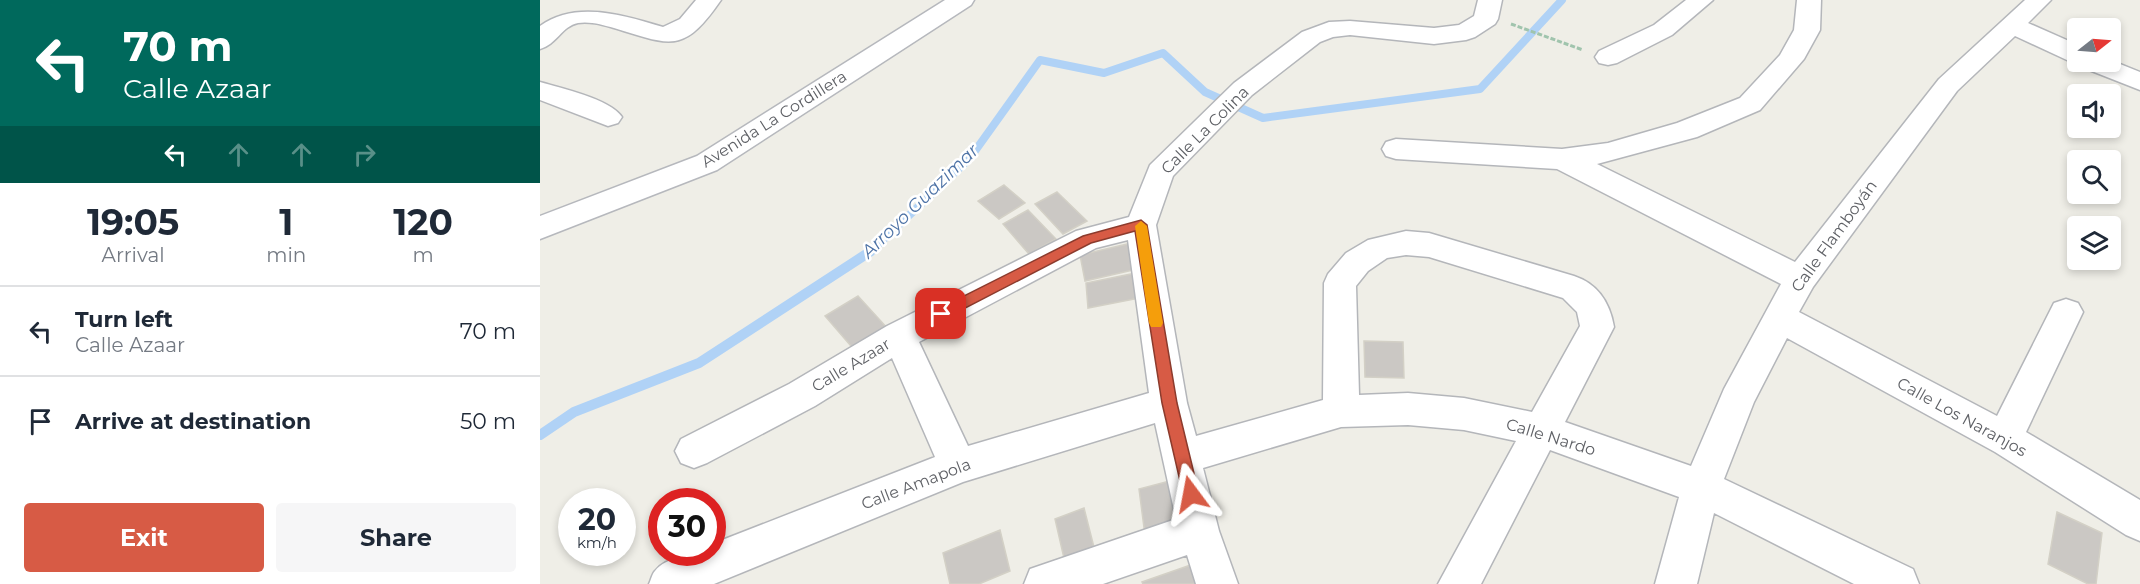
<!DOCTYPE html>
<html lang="en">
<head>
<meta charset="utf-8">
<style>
  :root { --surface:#fff; --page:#f6f6f7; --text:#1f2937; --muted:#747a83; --line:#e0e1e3; --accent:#d75b45 }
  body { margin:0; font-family:Montserrat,sans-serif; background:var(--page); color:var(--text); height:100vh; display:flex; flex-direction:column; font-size:22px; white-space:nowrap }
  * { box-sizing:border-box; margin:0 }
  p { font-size:20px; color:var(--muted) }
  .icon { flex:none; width:33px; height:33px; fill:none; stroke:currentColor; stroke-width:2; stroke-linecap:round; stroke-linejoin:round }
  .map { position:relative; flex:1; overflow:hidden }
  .panel { display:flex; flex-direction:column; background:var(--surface); width:540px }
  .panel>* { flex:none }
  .top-card { background:#00695c; color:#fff; overflow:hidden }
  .needle { width:39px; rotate:73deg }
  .controls { position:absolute; left:1527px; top:18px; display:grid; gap:12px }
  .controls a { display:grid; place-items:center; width:54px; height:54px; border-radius:6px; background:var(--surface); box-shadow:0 3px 9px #0003; font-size:30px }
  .speed { position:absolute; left:18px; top:488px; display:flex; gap:12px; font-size:30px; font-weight:700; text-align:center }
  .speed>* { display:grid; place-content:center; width:78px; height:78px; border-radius:50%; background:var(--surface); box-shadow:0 3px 9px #0003; line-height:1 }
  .speed small { font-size:15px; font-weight:400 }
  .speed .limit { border:9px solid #d22; background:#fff; color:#111 }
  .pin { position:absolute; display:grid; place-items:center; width:51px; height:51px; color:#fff; margin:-26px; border-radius:12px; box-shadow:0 3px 9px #0006 }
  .me { position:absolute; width:66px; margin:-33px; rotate:347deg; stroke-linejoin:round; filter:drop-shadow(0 0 4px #0008) }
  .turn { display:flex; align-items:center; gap:21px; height:126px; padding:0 24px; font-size:27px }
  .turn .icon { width:78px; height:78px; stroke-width:2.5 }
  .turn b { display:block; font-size:42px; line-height:51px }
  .lanes { display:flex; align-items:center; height:57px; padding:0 24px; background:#0003; justify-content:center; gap:30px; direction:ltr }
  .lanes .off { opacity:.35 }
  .eta { display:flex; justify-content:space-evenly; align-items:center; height:102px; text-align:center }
  .eta b { font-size:36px; font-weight:700; line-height:42px }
  .cta { display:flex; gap:12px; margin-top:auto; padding:12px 24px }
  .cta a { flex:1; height:69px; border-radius:6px; background:var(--accent); color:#fff; font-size:24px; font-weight:700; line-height:69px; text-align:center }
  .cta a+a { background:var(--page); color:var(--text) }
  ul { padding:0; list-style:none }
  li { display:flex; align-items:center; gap:18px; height:90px; padding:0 24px; border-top:2px solid var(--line) }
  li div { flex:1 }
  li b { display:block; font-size:22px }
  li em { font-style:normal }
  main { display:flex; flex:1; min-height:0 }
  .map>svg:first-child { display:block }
</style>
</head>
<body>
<main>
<section class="panel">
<div class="top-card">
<div class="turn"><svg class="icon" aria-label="left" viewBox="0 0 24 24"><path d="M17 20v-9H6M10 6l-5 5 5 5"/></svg><div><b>70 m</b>Calle Azaar</div></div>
<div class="lanes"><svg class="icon" aria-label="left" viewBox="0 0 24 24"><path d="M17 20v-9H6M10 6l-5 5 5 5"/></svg><svg class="icon off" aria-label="ahead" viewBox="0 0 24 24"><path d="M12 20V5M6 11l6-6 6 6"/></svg><svg class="icon off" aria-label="ahead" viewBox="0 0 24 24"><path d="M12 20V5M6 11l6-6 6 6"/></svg><svg class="icon off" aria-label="right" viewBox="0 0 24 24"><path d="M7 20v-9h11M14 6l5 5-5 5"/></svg></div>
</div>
<div class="eta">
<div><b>19:05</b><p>Arrival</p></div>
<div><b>1</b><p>min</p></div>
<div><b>120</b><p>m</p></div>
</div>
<ul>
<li><svg class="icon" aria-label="left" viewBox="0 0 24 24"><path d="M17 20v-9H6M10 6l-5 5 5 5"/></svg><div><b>Turn left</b><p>Calle Azaar</p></div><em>70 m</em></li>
<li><svg class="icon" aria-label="arrive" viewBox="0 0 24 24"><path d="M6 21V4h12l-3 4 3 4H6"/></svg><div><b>Arrive at destination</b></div><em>50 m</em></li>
</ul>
<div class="cta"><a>Exit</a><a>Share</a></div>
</section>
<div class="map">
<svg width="1600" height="584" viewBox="0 0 1600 584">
  <rect width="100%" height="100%" fill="#efeee7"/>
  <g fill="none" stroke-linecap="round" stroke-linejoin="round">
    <path stroke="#b0d2f6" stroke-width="8" d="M 329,253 L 430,158 L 500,60 L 564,73 L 623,53 L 665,92 L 723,118 L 940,89 L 1022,0"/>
    <path stroke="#b0d2f6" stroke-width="10" d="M 0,435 L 34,412 L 159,363 L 331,251"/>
  </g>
  <path fill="#cbc8c4" stroke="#d3d0c6" stroke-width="1.5" d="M 464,185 L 485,203 L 459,219 L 438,201 Z
    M 517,192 L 547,221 L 523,234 L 495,204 Z
    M 488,210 L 516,239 L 489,254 L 463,224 Z
    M 596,242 L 602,268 L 545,281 L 540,255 Z
    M 601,272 L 605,297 L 548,308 L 546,283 Z
    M 318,296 L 350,331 L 317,353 L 285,316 Z
    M 824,341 L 863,342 L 864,378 L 825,377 Z
    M 645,477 L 655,531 L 606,543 L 599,489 Z
    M 544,508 L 556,555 L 526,567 L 515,519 Z
    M 1517,512 L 1562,533 L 1556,584 L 1548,584 L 1508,564 Z
    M 460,530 L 470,571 L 439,584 L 410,584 L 403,553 Z
    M 662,561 L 669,584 L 603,584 L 602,582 Z"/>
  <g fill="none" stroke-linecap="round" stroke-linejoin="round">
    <defs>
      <path id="street" d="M 156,0 L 181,0 C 143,55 131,45 74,28 C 63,25 50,21 38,23 C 22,26 16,45 0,49 L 0,26 C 35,0 84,15 123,27 L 140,19 Z
        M 938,0 L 962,0 L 958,19 L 955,24 L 935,37 L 926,40 L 894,44 L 810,35 L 793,37 L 780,42 L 712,95 L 633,176 L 616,225 L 647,403 L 656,436 L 783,400 L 784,283 L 788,274 L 806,253 L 828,240 L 866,231 L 889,233 L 1034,276 C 1058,284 1070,303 1074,327 L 1025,422 L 1151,466 L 1184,389 L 1241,284 L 1017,169 L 856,159 L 846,156 L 842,149 L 846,142 L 856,139 L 1022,149 L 1068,143 L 1137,123 L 1200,98 L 1240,55 L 1254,30 L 1257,0 L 1281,0 L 1280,30 L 1264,59 L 1220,110 L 1157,137 L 1057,164 L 1255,262 L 1399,79 L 1485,0 L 1511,0 L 1488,23 L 1538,45 L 1538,62 L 1570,60 L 1600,72 L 1600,90 L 1544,68 L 1540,62 L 1529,61 L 1475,36 L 1417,91 L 1273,287 L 1259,312 L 1457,416 L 1514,303 L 1526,299 L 1538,303 L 1543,312 L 1486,432 L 1600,500 L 1600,541 L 1586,535 L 1455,452 L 1247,338 L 1214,402 L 1184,479 L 1373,569 L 1379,584 L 1314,584 L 1174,513 L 1157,584 L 1115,584 L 1139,497 L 1010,450 L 941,584 L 898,584 L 976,441 L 924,430 L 868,425 L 801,427 L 663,468 L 679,531 L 698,584 L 656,584 L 647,555 L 563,584 L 484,584 L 490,569 L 636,519 L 615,423 L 423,482 L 174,584 L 109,584 C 111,580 112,574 115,571 C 125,557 157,552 172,552 L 172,544 L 395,457 L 352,358 L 275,406 L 167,463 L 154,468 L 141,463 L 135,451 L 141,439 L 249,384 L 347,326 L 536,231 L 589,217 L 610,165 L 694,83 L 762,32 L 789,22 L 810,21 L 894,28 L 919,25 L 934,16 ZM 588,240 L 609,393 L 428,446 L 379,342 L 556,248 ZM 866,255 L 889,257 L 1023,298 L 1037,312 L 1040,326 L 992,412 L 924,398 L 868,393 L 819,395 L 816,286 L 828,271 L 847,258 Z
        M 1146,0 L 1173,0 L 1132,35 L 1077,63 L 1068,65 L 1059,63 L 1055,57 L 1059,51 L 1114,25 Z
        M 0,82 C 21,88 70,99 82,117 L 78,123 L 68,126 L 0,100 Z"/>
      <path id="secondary" d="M 405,0 L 434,0 L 431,5 L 177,170 L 0,239 L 0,216 L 157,156 Z"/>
    </defs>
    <use href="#street" stroke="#b4b6ba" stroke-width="3"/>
    <use href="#secondary" stroke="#b6b8bd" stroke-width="3"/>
    <path stroke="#a0c4ad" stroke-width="3" stroke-dasharray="5 2" stroke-linecap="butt" d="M 971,24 L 1043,50"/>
    <use href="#street" fill="#fff" fill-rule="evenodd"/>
    <use href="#secondary" fill="#fff" fill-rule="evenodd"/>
  </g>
  <path fill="#d75b45" stroke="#8c3b2d" stroke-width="1.5" d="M 601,220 L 607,225 L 637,403 L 659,494 L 657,499 L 651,502 L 645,499 L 643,494 L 622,403 L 595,231 L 551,243 L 406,318 L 396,318 L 394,314 L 396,310 L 543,236 Z"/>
  <path fill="#f59e0b" d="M 601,221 L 607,226 L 623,323 L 621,327 L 611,327 L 609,323 L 595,226 Z"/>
  <g text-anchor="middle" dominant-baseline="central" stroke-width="5" stroke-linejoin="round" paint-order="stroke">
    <g font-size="16" fill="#5f6166" stroke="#fff">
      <text transform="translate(234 119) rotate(-32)">Avenida La Cordillera</text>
      <text transform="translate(665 130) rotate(-45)">Calle La Colina</text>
      <text transform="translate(1294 236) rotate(-54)">Calle Flamboyán</text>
      <text transform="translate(311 365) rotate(-31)">Calle Azaar</text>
      <text transform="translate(1422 417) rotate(29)">Calle Los Naranjos</text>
      <text transform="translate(1011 437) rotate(17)">Calle Nardo</text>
      <text transform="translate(376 484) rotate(-21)">Calle Amapola</text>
    </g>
    <g font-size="18" font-style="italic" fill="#4e73a6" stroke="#fff">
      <text transform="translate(380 201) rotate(-44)">Arroyo Guazimar</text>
    </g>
  </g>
</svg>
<div class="controls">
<a><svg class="needle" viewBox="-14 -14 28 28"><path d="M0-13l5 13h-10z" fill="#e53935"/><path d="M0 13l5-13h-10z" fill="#747a83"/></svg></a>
<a><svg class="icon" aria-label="sound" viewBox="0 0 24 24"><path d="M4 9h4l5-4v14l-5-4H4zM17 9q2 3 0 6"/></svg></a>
<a><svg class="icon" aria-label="search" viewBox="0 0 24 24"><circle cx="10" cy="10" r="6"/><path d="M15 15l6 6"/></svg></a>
<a><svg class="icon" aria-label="layers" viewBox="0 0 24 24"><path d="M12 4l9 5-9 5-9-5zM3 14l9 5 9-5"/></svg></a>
</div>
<div class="speed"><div>20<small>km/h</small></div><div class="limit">30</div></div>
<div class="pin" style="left:401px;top:314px;background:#d93025"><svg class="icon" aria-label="arrive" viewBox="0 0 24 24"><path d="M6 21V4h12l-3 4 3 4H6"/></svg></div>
<svg class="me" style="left:651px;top:494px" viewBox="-20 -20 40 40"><path d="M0-17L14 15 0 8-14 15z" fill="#d75b45" stroke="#fff" stroke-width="4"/></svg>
</div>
</main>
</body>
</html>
